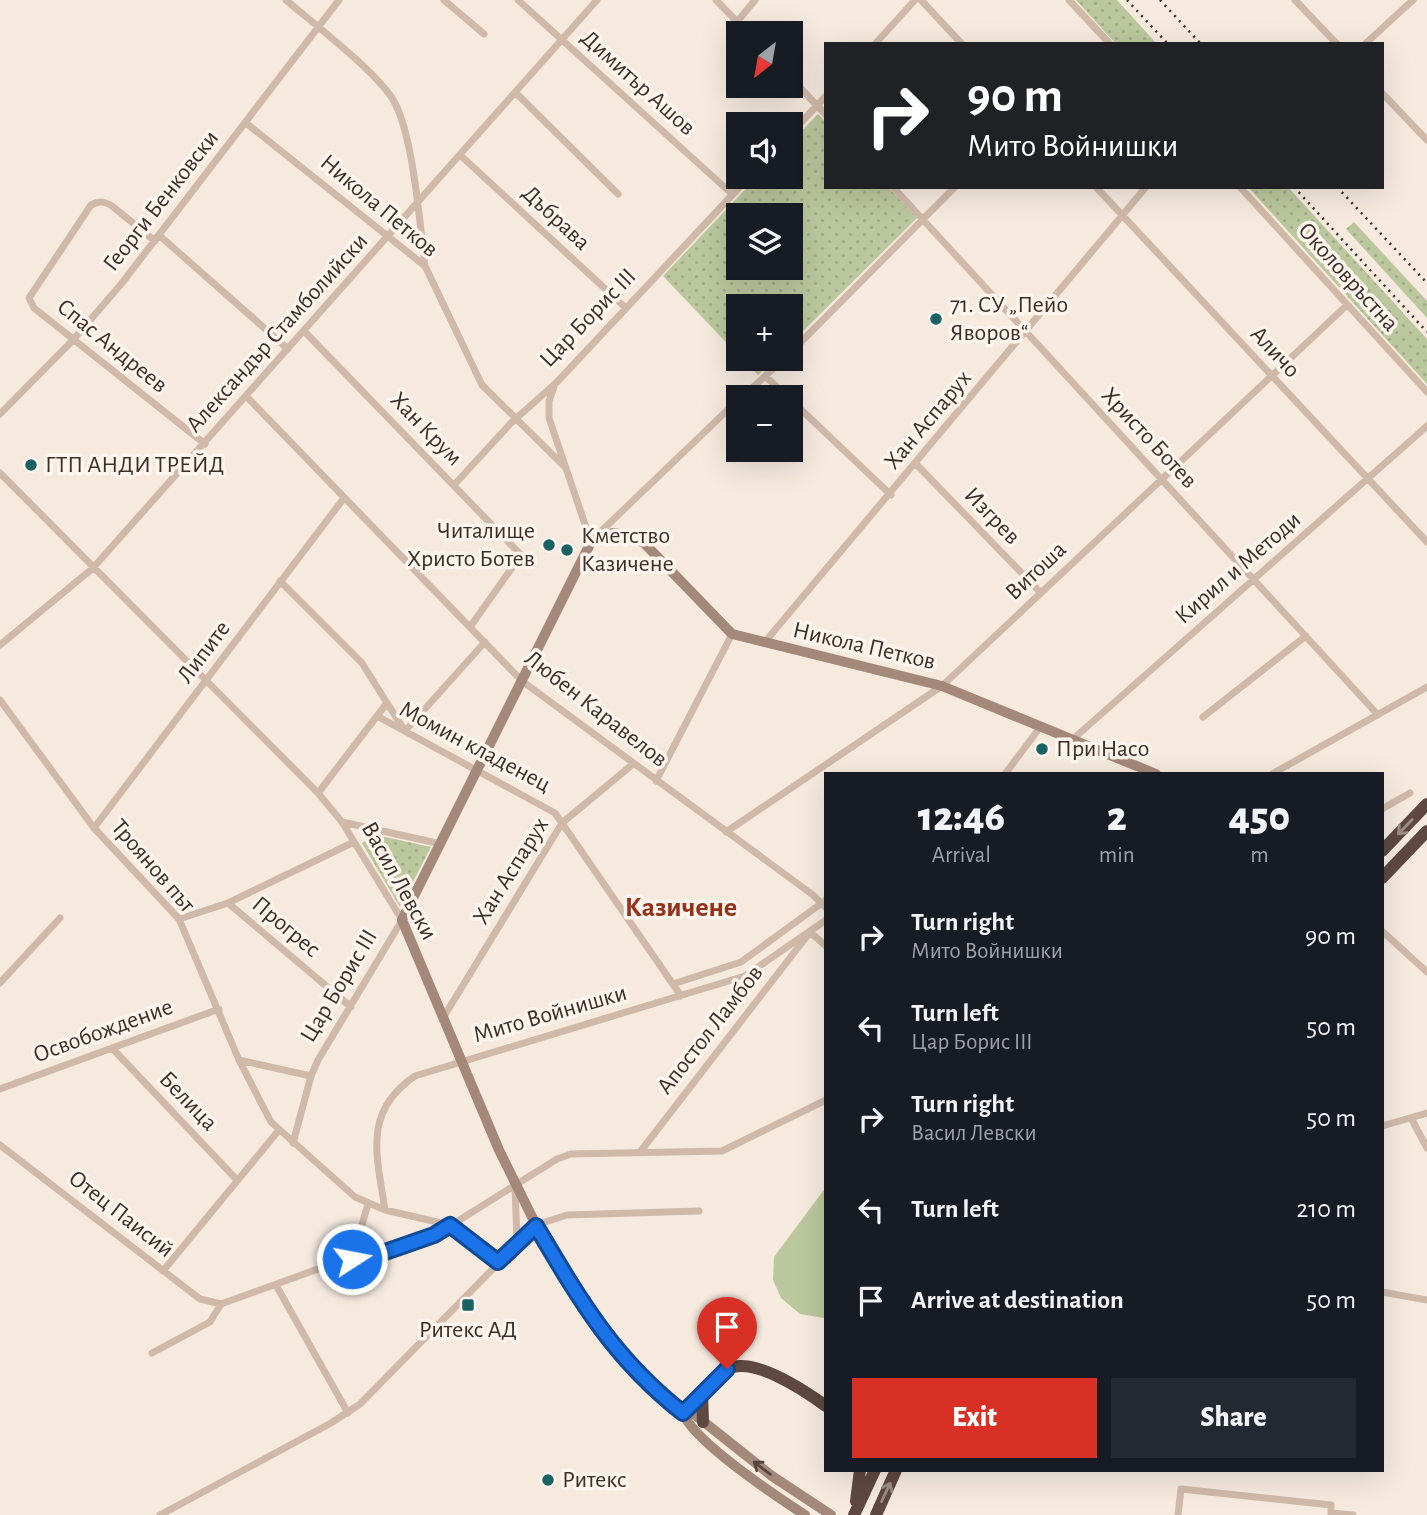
<!DOCTYPE html>
<html lang="en">
<head>
<meta charset="utf-8">
<style>
  :root { --surface:#171b24; --page:#242831; --text:#f1f3f6; --muted:#9ea1a6; --accent:#d93025 }
  body { margin:0; font-family:"Alegreya Sans",sans-serif; background:var(--page); color:var(--text); height:100vh; display:flex; flex-direction:column; font-size:26px; white-space:nowrap }
  * { box-sizing:border-box; margin:0 }
  p { font-size:23px; color:var(--muted) }
  .icon { flex:none; width:38px; height:38px; fill:none; stroke:currentColor; stroke-width:2; stroke-linecap:round; stroke-linejoin:round }
  .map { position:relative; flex:1; overflow:hidden }
  .details { position:absolute; left:824px; top:772px; width:560px; height:700px; display:flex; flex-direction:column; background:var(--surface); border-radius:0px; box-shadow:0 7px 28px #0002 }
  .details>* { flex:none }
  .top-card { position:absolute; left:824px; top:42px; width:560px; height:147px; border-radius:0px; box-shadow:0 7px 28px #0002; background:#202124; color:#fff; overflow:hidden }
  .needle { width:46px; rotate:211deg }
  .fabs { position:absolute; left:726px; top:21px; display:grid; gap:14px }
  .fabs a { display:grid; place-items:center; width:77px; height:77px; border-radius:0px; background:var(--surface); box-shadow:0 7px 28px #0002; font-size:35px }
  .pin { position:absolute; display:grid; place-items:center; width:60px; height:60px; color:#fff; margin:-72px -30px; border-radius:50% 50% 50% 0; rotate:-45deg; box-shadow:0 0 7px #0007 }
  .pin .icon { rotate:45deg }
  .me { position:absolute; width:77px; margin:-38px; rotate:79deg; stroke-linejoin:round; filter:drop-shadow(0 0 5px #0008) }
  .turn { display:flex; align-items:center; gap:24px; height:147px; padding:0 28px; font-size:32px }
  .turn .icon { width:91px; height:91px; stroke-width:2.5 }
  .turn b { display:block; font-size:49px; line-height:60px }
  .eta { display:flex; justify-content:space-evenly; align-items:center; height:119px; text-align:center }
  .eta b { font-size:42px; font-weight:800; line-height:49px }
  .primary-button { display:flex; gap:14px; margin-top:auto; padding:14px 28px }
  .primary-button a { flex:1; height:80px; border-radius:0px; background:var(--accent); color:#fff; font-size:28px; font-weight:800; line-height:80px; text-align:center }
  .primary-button a+a { background:var(--page); color:var(--text) }
  ul { padding:0; list-style:none }
  li { display:flex; align-items:center; gap:21px; height:91px; padding:0 28px }
  li div { flex:1 }
  li b { display:block; font-size:26px }
  li em { font-style:normal }
  .map>svg:first-child { display:block }
</style>
</head>
<body>
<div class="map">
<svg width="1427" height="1515" viewBox="0 0 1427 1515">
  <defs>
    <pattern id="grass-dots" width="8" height="8" patternUnits="userSpaceOnUse" patternTransform="scale(1.75)"><rect width="8" height="8" fill="#bbc79d"/><path d="M2 2h.1M6 6h.1" fill="none" stroke="#a2ab87" stroke-width="1.8" stroke-linecap="round"/></pattern>
  </defs>
  <rect width="100%" height="100%" fill="#f6eadf"/>
  <path fill="url(#grass-dots)" fill-rule="evenodd" d="M 1076,0 L 1117,0 L 1157,44 L 1116,44 Z
    M 818,114 L 826,122 L 826,187 L 888,187 L 917,218 L 791,343 L 791,306 L 738,306 L 738,355 L 663,276 L 757,177 L 791,177 L 791,142 ZM 738,215 L 791,215 L 791,268 L 738,268 Z
    M 1248,187 L 1288,187 L 1427,339 L 1427,384 Z
    M 1354,222 L 1427,301 L 1427,318 L 1346,229 Z
    M 742,359 L 775,359 L 758,375 Z
    M 376,835 L 431,847 L 400,907 L 362,843 Z"/>
  <path fill="#bbc79d" d="M 826,1187 L 826,1317 L 824,1318 L 800,1314 L 781,1298 L 773,1280 L 774,1257 Z"/>
  <g fill="none" stroke-linecap="round" stroke-linejoin="round">
    <path stroke="#d0b9a9" stroke-width="7" d="M 286,0 C 315,25 373,69 392,98 C 413,130 420,226 425,266
      M 444,0 L 484,34
      M 518,0 L 732,194
      M 716,0 L 748,33
      M 921,0 L 962,44
      M 1069,0 L 1110,44
      M 1295,0 L 1337,44
      M 737,22 L 755,0
      M 875,44 L 915,0
      M 1365,44 L 1413,0
      M 791,78 L 826,115
      M 516,93 L 618,194
      M 1382,93 L 1427,140
      M 246,123 L 425,266 L 482,385 L 566,468
      M 791,133 L 826,96
      M 460,155 L 626,308
      M 893,187 L 1378,715
      M 1096,187 L 1427,542
      M 1240,187 L 1427,392
      M 160,236 L 288,349
      M 155,241 L 112,206 C 104,201 99,201 91,205 L 29,298 L 34,308 L 205,444
      M 304,331 L 521,555 L 470,627
      M 791,352 L 955,187
      M 766,377 L 788,397
      M 554,387 L 549,401 L 549,418 L 591,542
      M 246,396 L 522,681 L 813,895 L 826,908
      M 742,397 L 784,359
      M 791,400 L 891,495
      M 0,414 L 73,340 L 122,283 L 339,0
      M 917,465 L 1041,593
      M 0,473 L 318,793 L 342,822 L 402,920 L 318,1060 L 311,1076 L 293,1143
      M 454,485 L 510,424 L 557,382 L 749,177
      M 592,540 L 738,400
      M 280,581 L 362,663 L 387,703 L 377,716 L 555,813 L 681,996
      M 764,643 L 1146,187
      M 0,645 L 93,568 L 597,0
      M 0,700 L 94,828 L 179,919 L 239,1060 L 271,1122 L 355,1197 L 385,1210 L 450,1225 L 498,1262
      M 387,703 L 405,731 L 485,642
      M 1203,717 L 1306,636
      M 1073,739 L 1427,426
      M 1005,774 L 1041,726
      M 1272,774 L 1427,687
      M 656,781 L 732,634
      M 318,793 L 377,716
      M 1382,809 L 1410,793
      M 342,822 L 441,844
      M 94,828 L 344,498
      M 726,832 L 942,686 L 1347,305
      M 228,903 L 351,1007
      M 179,919 L 228,903 L 354,842
      M 1382,931 L 1427,972
      M 0,983 L 60,918
      M 673,984 L 741,962 L 826,900
      M 443,1018 L 562,823 L 633,764
      M 112,1048 L 237,1180
      M 239,1060 L 311,1076
      M 0,1089 L 219,1009
      M 1411,1118 L 1427,1148
      M 1382,1126 L 1427,1113
      M 0,1145 L 200,1299 L 221,1304
      M 640,1152 L 810,932 L 826,946
      M 515,1186 L 517,1241
      M 385,1210 C 377,1156 362,1112 415,1076 L 745,976 L 826,920
      M 352,1259 L 368,1204
      M 163,1271 L 279,1130
      M 277,1287 L 348,1413
      M 1382,1292 L 1427,1300
      M 152,1353 L 210,1322 L 221,1304 L 343,1260 L 365,1260 L 442,1231 L 557,1159 L 571,1154 L 722,1151 L 826,1100
      M 160,1515 L 331,1423 L 360,1404 L 536,1225 L 567,1215 L 699,1211
      M 1178,1515 L 1181,1489 L 1331,1505 L 1331,1513 L 1353,1515"/>
    <path stroke="#a4887a" stroke-width="10" d="M 683,1413 C 694,1442 776,1496 805,1515
      M 831,1515 L 772,1476 L 694,1414 L 683,1413 L 630,1367 L 611,1345 L 536,1225 L 499,1150 L 402,920 L 591,542 L 613,533 L 628,535 L 644,543 L 732,634 L 942,686 L 1156,774"/>
    <path stroke="#5e4840" stroke-width="12" d="M 1382,851 L 1427,804
      M 1382,878 L 1427,831
      M 702,1393 L 703,1422
      M 683,1413 C 697,1399 710,1380 726,1370 C 751,1354 805,1391 826,1406
      M 856,1501 L 860,1470
      M 854,1515 L 875,1470
      M 876,1515 L 896,1470"/>
    <path stroke="#3c2f2a" stroke-width="2.5" stroke-dasharray="2 5" stroke-linecap="butt" d="M 1127,0 L 1168,44
      M 1160,0 L 1201,44
      M 1294,187 L 1427,332
      M 1337,187 L 1427,283"/>
  </g>
  <defs><path id="oneway-shaft" d="M-6 0H5M1.5-3L5.5 0L1.5 3" fill="none" stroke-width="1.6" stroke-linecap="round" stroke-linejoin="round" transform="scale(1.75)"/></defs>
  <g stroke="#9d8d85">
    <use href="#oneway-shaft" transform="translate(1405 827) rotate(134)"/>
    <use href="#oneway-shaft" transform="translate(886 1492) rotate(-65)"/>
  </g>
  <use stroke="#56453e" href="#oneway-shaft" transform="translate(762 1468) rotate(-143)"/>
  <g fill="none" stroke-linecap="round" stroke-linejoin="round">
    <defs>
      <path id="route" d="M 352,1259 L 365,1259 L 434,1235 L 450,1225 L 498,1262 L 536,1226 C 580,1300 613,1358 683,1413 L 727,1369"/>
    </defs>
    <use href="#route" stroke="#114b97" stroke-width="18"/>
    <use href="#route" stroke="#1a73e8" stroke-width="12"/>
  </g>
  <g fill="#1a6163" stroke="#fcf4ed" stroke-width="2.5">
    <circle cx="936" cy="319" r="7"/>
    <circle cx="31" cy="465" r="7"/>
    <circle cx="549" cy="545" r="7"/>
    <circle cx="567" cy="550" r="7"/>
    <circle cx="1042" cy="749" r="7"/>
    <rect x="461" y="1298" width="14" height="14" rx="3.5"/>
    <circle cx="548" cy="1480" r="7"/>
  </g>
  <g text-anchor="middle" dominant-baseline="central" stroke-width="7" stroke-linejoin="round" paint-order="stroke">
    <g font-size="24" fill="#3c2f2a" stroke="#fcf4ed">
      <text transform="translate(638 83) rotate(42)">Димитър Ашов</text>
      <text transform="translate(161 201) rotate(-52)">Георги Бенковски</text>
      <text transform="translate(379 206) rotate(40)">Никола Петков</text>
      <text transform="translate(556 218) rotate(43)">Дъбрава</text>
      <text transform="translate(1348 277) rotate(48)">Околовръстна</text>
      <text transform="translate(588 318) rotate(-46)">Цар Борис III</text>
      <text transform="translate(277 333) rotate(-48)">Александър Стамболийски</text>
      <text transform="translate(112 346) rotate(39)">Спас Андреев</text>
      <text transform="translate(1275 352) rotate(47)">Аличо</text>
      <text transform="translate(928 420) rotate(-50)">Хан Аспарух</text>
      <text transform="translate(426 429) rotate(46)">Хан Крум</text>
      <text transform="translate(1149 438) rotate(47)">Христо Ботев</text>
      <text transform="translate(992 516) rotate(46)">Изгрев</text>
      <text transform="translate(1238 568) rotate(-41)">Кирил и Методи</text>
      <text transform="translate(1036 571) rotate(-43)">Витоша</text>
      <text transform="translate(864 646) rotate(13)">Никола Петков</text>
      <text transform="translate(204 652) rotate(-53)">Липите</text>
      <text transform="translate(596 709) rotate(38)">Любен Каравелов</text>
      <text transform="translate(475 747) rotate(28)">Момин кладенец</text>
      <text transform="translate(153 866) rotate(49)">Троянов път</text>
      <text transform="translate(511 871) rotate(-58)">Хан Аспарух</text>
      <text transform="translate(399 881) rotate(61)">Васил Левски</text>
      <text transform="translate(286 927) rotate(40)">Прогрес</text>
      <text transform="translate(339 986) rotate(-59)">Цар Борис III</text>
      <text transform="translate(550 1014) rotate(-16)">Мито Войнишки</text>
      <text transform="translate(710 1030) rotate(-52)">Апостол Ламбов</text>
      <text transform="translate(103 1031) rotate(-20)">Освобождение</text>
      <text transform="translate(188 1101) rotate(46)">Белица</text>
      <text transform="translate(121 1214) rotate(38)">Отец Паисий</text>
    </g>
    <g font-size="24" fill="#3c2f2a" stroke="#fcf4ed" text-anchor="start">
      <text x="950" y="305">71. СУ „Пейо<tspan x="950" dy="28">Яворов“</tspan></text>
      <text x="45" y="465">ГТП АНДИ ТРЕЙД</text>
      <text x="535" y="531" text-anchor="end">Читалище<tspan x="535" dy="28">Христо Ботев</tspan></text>
      <text x="581" y="536">Кметство<tspan x="581" dy="28">Казичене</tspan></text>
      <text x="1056" y="749">При Насо</text>
      <text x="468" y="1330" text-anchor="middle">Ритекс АД</text>
      <text x="562" y="1480">Ритекс</text>
    </g>
    <g font-size="28" font-weight="bold" fill="#953219" stroke="#fcf4ed">
      <text x="681" y="908">Казичене</text>
    </g>
  </g>
</svg>
<div class="fabs">
<a><svg class="needle" viewBox="-14 -14 28 28"><path d="M0-13l5 13h-10z" fill="#e53935"/><path d="M0 13l5-13h-10z" fill="#9ea1a6"/></svg></a>
<a><svg class="icon" aria-label="sound" viewBox="0 0 24 24"><path d="M4 9h4l5-4v14l-5-4H4zM17 9q2 3 0 6"/></svg></a>
<a><svg class="icon" aria-label="layers" viewBox="0 0 24 24"><path d="M12 4l9 5-9 5-9-5zM3 14l9 5 9-5"/></svg></a>
<a>+</a>
<a>−</a>
</div>
<div class="pin" style="left:727px;top:1369px;background:#d93025"><svg class="icon" aria-label="arrive" viewBox="0 0 24 24"><path d="M6 21V4h12l-3 4 3 4H6"/></svg></div>
<svg class="me" style="left:352px;top:1259px" viewBox="-20 -20 40 40"><circle r="17" fill="#1a73e8" stroke="#fff" stroke-width="3"/><path d="M0-11L8 9 0 5-8 9z" fill="#fff"/></svg>
<div class="top-card">
<div class="turn"><svg class="icon" aria-label="right" viewBox="0 0 24 24"><path d="M7 20v-9h11M14 6l5 5-5 5"/></svg><div><b>90 m</b>Мито Войнишки</div></div>
</div>
<section class="details">
<div class="eta">
<div><b>12:46</b><p>Arrival</p></div>
<div><b>2</b><p>min</p></div>
<div><b>450</b><p>m</p></div>
</div>
<ul>
<li><svg class="icon" aria-label="right" viewBox="0 0 24 24"><path d="M7 20v-9h11M14 6l5 5-5 5"/></svg><div><b>Turn right</b><p>Мито Войнишки</p></div><em>90 m</em></li>
<li><svg class="icon" aria-label="left" viewBox="0 0 24 24"><path d="M17 20v-9H6M10 6l-5 5 5 5"/></svg><div><b>Turn left</b><p>Цар Борис III</p></div><em>50 m</em></li>
<li><svg class="icon" aria-label="right" viewBox="0 0 24 24"><path d="M7 20v-9h11M14 6l5 5-5 5"/></svg><div><b>Turn right</b><p>Васил Левски</p></div><em>50 m</em></li>
<li><svg class="icon" aria-label="left" viewBox="0 0 24 24"><path d="M17 20v-9H6M10 6l-5 5 5 5"/></svg><div><b>Turn left</b></div><em>210 m</em></li>
<li><svg class="icon" aria-label="arrive" viewBox="0 0 24 24"><path d="M6 21V4h12l-3 4 3 4H6"/></svg><div><b>Arrive at destination</b></div><em>50 m</em></li>
</ul>
<div class="primary-button"><a>Exit</a><a>Share</a></div>
</section>
</div>
</body>
</html>
